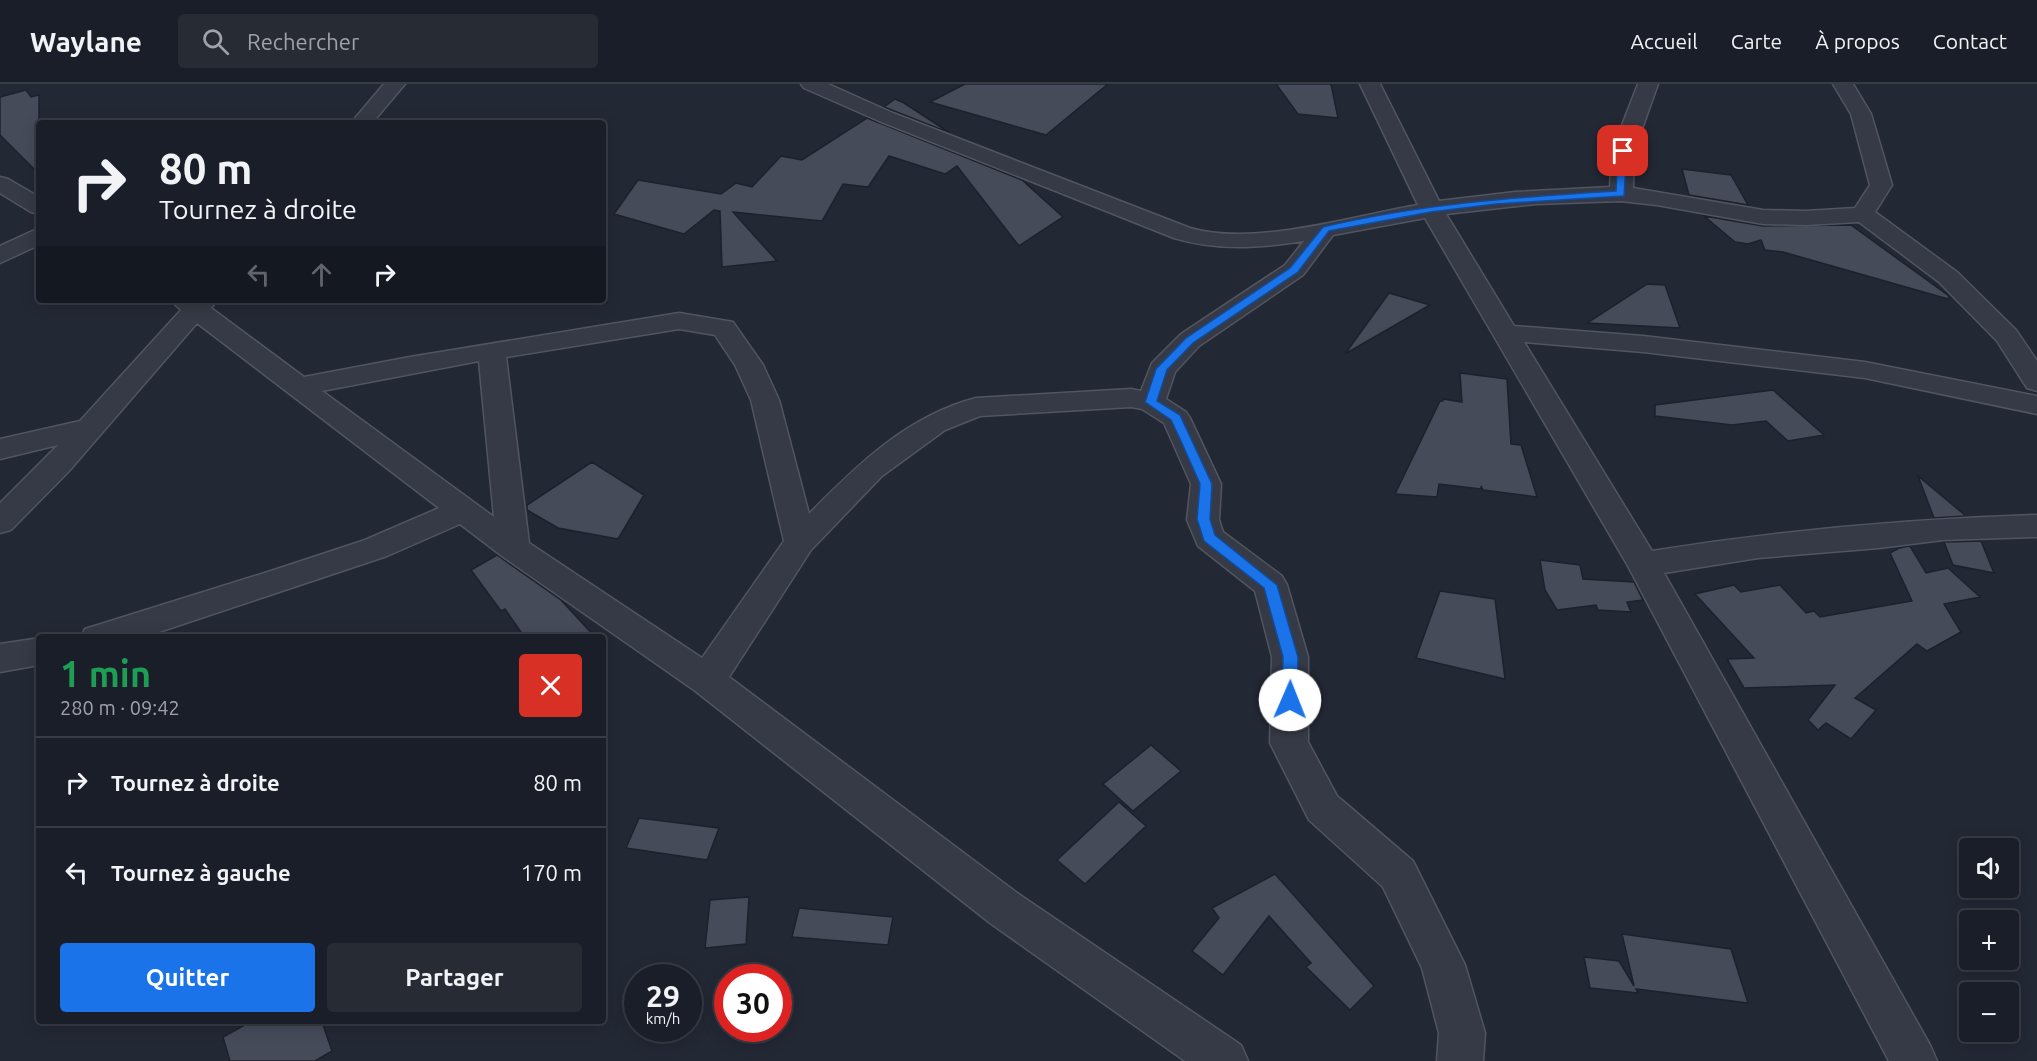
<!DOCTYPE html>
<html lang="fr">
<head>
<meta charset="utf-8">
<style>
  :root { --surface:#1a1e28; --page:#272b34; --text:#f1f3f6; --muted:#9fa2a8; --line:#383c45; --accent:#1a73e8 }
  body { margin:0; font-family:Ubuntu,sans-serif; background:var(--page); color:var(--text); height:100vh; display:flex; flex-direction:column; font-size:22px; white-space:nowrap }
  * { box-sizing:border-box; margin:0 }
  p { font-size:20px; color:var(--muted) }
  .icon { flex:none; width:33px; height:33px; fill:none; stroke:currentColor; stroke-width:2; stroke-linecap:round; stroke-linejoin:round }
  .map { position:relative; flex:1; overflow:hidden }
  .drawer { position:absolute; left:36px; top:550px; width:570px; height:390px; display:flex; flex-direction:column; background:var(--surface); border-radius:6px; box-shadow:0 3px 15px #0003,0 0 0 2px var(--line) }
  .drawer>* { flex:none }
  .guide { position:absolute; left:36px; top:36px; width:570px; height:183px; border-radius:6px; box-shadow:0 3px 15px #0003,0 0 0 2px var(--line); background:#1a1e28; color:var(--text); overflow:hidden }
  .buttons { position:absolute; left:1959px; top:754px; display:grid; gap:12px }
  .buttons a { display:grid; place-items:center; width:60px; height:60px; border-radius:6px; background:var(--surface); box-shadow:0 3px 15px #0003,0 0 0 2px var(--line); font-size:30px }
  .speed { position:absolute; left:624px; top:880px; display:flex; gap:12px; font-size:30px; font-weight:700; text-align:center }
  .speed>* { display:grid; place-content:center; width:78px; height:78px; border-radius:50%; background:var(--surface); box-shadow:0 3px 15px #0003,0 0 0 2px var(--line); line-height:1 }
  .speed small { font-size:15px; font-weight:400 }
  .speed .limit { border:9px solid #d22; background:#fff; color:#111 }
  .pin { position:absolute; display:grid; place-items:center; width:51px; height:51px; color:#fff; margin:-26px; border-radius:12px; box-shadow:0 3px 9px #0006 }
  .me { position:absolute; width:66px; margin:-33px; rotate:1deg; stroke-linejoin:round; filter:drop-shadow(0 0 4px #0008) }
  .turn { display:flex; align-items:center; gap:21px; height:126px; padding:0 24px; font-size:27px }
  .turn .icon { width:78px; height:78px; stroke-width:2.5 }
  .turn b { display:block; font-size:42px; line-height:51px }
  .lanes { display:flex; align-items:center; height:57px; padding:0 24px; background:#0003; justify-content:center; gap:30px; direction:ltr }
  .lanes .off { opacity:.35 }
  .round { display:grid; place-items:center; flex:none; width:63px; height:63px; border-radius:6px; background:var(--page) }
  .headline { display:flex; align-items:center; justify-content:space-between; height:102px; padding:0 24px }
  h1 { font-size:36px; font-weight:700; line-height:45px; color:#1e9e55 }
  .primary-button { display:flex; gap:12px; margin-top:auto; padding:12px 24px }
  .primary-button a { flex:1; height:69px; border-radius:6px; background:var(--accent); color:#fff; font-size:24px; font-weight:700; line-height:69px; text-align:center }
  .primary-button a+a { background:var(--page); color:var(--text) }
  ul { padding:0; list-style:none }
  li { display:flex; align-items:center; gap:18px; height:90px; padding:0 24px; border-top:2px solid var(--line) }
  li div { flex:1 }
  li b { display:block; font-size:22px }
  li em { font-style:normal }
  header { display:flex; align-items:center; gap:36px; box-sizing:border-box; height:84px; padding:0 30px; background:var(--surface); border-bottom:2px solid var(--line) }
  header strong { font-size:28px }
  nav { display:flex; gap:33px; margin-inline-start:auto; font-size:21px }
  .search { width:420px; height:54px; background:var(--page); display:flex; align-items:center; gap:15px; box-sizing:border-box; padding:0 21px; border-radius:6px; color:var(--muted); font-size:22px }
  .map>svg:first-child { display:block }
</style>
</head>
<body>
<header>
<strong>Waylane</strong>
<div class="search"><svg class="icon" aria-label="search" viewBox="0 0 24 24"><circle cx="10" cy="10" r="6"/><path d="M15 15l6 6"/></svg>Rechercher</div>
<nav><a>Accueil</a><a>Carte</a><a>À propos</a><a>Contact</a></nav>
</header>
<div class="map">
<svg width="2037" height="977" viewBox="0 0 2037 977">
  <rect width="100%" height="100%" fill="#232835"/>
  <path fill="#454b59" stroke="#1e212c" stroke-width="1.5" d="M 965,0 L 1108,0 L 1046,51 L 930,18 Z
    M 1276,0 L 1331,0 L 1338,34 L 1298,30 Z
    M 26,6 L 31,13 L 39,11 L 39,90 L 0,51 L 0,13 Z
    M 895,15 L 904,19 L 950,49 L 884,23 Z
    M 867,34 L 1022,96 L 1063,133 L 1019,162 L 957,82 L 945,90 L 889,72 L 868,103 L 843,100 L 822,137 L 733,128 L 777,177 L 722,183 L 720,127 L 714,126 L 684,150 L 614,130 L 638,96 L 721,110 L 736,99 L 752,103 L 781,72 L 802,76 Z
    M 1682,85 L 1731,91 L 1748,121 L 1689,111 Z
    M 1704,132 L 1763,142 L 1851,141 L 1949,212 L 1948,215 L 1783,168 L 1765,166 L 1761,156 L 1748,160 L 1735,158 Z
    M 1647,200 L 1665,201 L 1680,244 L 1587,239 Z
    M 1389,209 L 1430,221 L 1345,270 Z
    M 1460,289 L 1507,295 L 1511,360 L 1521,361 L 1537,413 L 1483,406 L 1481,402 L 1481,405 L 1439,400 L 1437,413 L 1395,410 L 1440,317 L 1443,317 L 1443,315 L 1462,318 Z
    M 1773,306 L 1824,351 L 1788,357 L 1766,337 L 1732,341 L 1655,332 L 1655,321 Z
    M 592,378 L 644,411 L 618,455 L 558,444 L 527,426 L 527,421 Z
    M 1918,392 L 1966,432 L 1934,434 Z
    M 1981,457 L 1994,489 L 1953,481 L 1944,458 Z
    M 1910,462 L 1926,489 L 1948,484 L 1980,513 L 1944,520 L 1961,548 L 1927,567 L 1917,560 L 1855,614 L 1876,626 L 1851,655 L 1826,639 L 1818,646 L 1808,636 L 1835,601 L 1744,604 L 1727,575 L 1754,574 L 1695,510 L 1734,501 L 1741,508 L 1780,501 L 1806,529 L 1814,527 L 1820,533 L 1912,517 L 1890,469 L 1899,464 Z
    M 497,471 L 561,516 L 596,554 L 525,554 L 505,525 L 501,527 L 471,486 Z
    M 1540,476 L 1580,481 L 1583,495 L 1634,498 L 1643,516 L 1627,518 L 1631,528 L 1598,526 L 1596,521 L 1557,526 L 1545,506 Z
    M 1440,507 L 1495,515 L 1505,595 L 1416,574 Z
    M 1151,661 L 1181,687 L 1133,727 L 1103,700 Z
    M 1119,718 L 1146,742 L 1085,800 L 1057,776 Z
    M 639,734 L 719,744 L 707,776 L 626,764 Z
    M 1275,790 L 1374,902 L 1350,926 L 1306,883 L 1311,879 L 1269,832 L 1223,891 L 1192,867 L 1219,834 L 1212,824 Z
    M 749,813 L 746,860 L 705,864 L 710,816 Z
    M 799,824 L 893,833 L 888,861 L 792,853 Z
    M 1622,850 L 1731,865 L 1748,919 L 1636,905 L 1638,909 L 1590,904 L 1584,873 L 1619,877 L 1634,902 Z
    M 250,938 L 322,938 L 332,967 L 315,977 L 230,977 L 223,953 Z"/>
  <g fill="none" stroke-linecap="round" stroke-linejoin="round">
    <defs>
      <path id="minor" d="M 384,0 L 405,0 L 372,39 L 351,39 Z
        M 801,0 L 828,0 L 893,29 L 1190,144 C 1255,163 1352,132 1418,121 L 1360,0 L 1380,0 L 1439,117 L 1515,108 L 1610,103 L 1612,67 L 1638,0 L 1658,0 L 1634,67 L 1633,104 L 1763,126 L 1806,127 L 1855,124 L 1870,101 L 1851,30 L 1833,0 L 1853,0 L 1871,30 L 1892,101 L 1875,128 L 1957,188 L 2016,246 L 2037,277 L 2037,307 L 2027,304 L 1997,257 L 1939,198 L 1859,138 L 1806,141 L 1763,140 L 1657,121 L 1620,117 L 1536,120 L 1446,130 L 1514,242 L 1643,252 L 1865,278 L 2037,312 L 2037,330 L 1865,294 L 1643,268 L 1524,258 L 1652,467 C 1779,447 1908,435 2037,431 L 2037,453 L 1943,456 L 1879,464 L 1758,474 L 1664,489 L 1930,961 L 1937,977 L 1889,977 L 1628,482 L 1425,134 L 1333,151 L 1303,191 L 1199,262 L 1175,288 L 1166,315 L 1186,328 L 1190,334 L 1221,400 L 1219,436 L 1223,448 L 1282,492 L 1287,501 L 1308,573 L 1308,658 L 1337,712 L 1413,777 L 1465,881 L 1485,949 L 1483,977 L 1437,977 L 1439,949 L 1422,884 L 1383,803 L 1309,736 L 1270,659 L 1272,573 L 1255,507 L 1198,462 L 1187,436 L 1191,400 L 1164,339 L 1142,325 L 1131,323 L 980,332 L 945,346 L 882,392 L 811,466 L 729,593 L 1020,811 L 1241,961 L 1248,977 L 1185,977 L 990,839 L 694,606 L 502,472 L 460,440 L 387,472 L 141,554 L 80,554 L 85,545 L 274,486 L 365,456 L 439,424 L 197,239 L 69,387 L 11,446 L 0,449 L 0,419 L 58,361 L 0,375 L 0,355 L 80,337 L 181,226 L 170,216 L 217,216 L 211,224 L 304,293 L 410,273 L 679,229 L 733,238 L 763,281 L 779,316 L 809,430 C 857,381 907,332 976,314 L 1131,305 L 1141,307 L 1152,279 L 1181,250 L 1285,181 L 1304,157 C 1260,164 1217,167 1174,154 L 879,37 L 804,4 ZM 679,245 L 715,251 L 735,281 L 751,316 L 784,457 L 702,574 L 529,459 L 506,273 ZM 479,277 L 494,433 L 322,307 Z
        M 0,93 L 8,95 L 39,113 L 39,130 L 31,128 L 0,109 Z
        M 39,144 L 39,161 L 0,179 L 0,162 Z
        M 40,554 L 39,581 L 0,588 L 0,560 Z"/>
    </defs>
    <use href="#minor" stroke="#515560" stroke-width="3"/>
    <use href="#minor" fill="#363a46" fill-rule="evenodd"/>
  </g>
  <path fill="#1a73e8" stroke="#114b97" stroke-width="1.5" d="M 1623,64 L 1627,67 L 1624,112 L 1496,120 L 1431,128 L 1329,147 L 1298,188 L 1193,259 L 1167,286 L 1157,317 L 1180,331 L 1212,400 L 1210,435 L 1215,451 L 1277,501 L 1298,573 L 1297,616 L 1295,620 L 1284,620 L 1282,616 L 1283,573 L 1264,504 L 1204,457 L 1197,435 L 1200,400 L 1180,355 L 1171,336 L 1145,318 L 1156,285 L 1186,254 L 1290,184 L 1323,143 C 1420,120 1517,113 1616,107 L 1618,67 Z"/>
</svg>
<div class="buttons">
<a><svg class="icon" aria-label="sound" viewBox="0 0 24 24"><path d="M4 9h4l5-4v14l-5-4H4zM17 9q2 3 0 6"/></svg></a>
<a>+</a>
<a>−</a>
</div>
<div class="speed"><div>29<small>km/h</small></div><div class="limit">30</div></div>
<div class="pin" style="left:1623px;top:67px;background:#d93025"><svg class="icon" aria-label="arrive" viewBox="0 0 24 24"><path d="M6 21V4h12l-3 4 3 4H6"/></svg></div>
<svg class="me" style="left:1290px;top:616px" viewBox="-20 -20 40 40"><circle r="19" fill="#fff"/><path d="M0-13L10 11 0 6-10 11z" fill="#1a73e8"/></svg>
<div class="guide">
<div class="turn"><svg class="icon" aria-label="right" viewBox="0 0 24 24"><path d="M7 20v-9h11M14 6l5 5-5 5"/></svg><div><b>80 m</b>Tournez à droite</div></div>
<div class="lanes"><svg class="icon off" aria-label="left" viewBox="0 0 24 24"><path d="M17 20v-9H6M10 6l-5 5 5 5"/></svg><svg class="icon off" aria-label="ahead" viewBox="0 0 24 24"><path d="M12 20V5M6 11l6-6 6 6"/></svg><svg class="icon" aria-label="right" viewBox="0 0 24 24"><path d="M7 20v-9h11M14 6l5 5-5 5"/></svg></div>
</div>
<section class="drawer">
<div class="headline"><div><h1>1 min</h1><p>280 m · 09:42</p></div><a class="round" style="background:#d93025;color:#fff"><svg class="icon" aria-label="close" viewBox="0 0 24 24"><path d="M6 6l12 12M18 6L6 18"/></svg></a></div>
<ul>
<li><svg class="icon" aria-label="right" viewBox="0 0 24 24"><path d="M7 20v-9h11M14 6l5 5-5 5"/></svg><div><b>Tournez à droite</b></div><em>80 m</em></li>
<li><svg class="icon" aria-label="left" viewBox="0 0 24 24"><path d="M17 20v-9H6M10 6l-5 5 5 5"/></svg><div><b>Tournez à gauche</b></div><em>170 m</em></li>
</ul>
<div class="primary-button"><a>Quitter</a><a>Partager</a></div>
</section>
</div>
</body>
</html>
